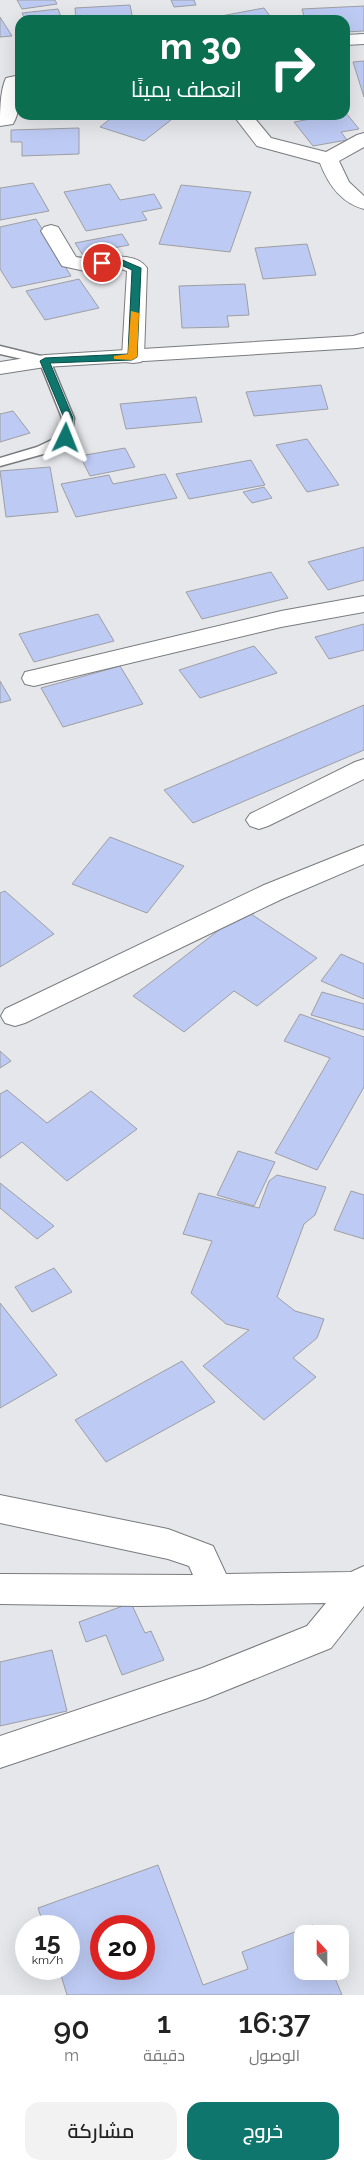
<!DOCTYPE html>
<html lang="ar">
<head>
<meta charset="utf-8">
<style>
  :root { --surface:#fff; --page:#f2f2f2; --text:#222; --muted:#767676; --accent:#0f766e }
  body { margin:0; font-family:Raleway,Cairo,sans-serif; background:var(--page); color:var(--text); direction:rtl; height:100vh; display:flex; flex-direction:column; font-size:19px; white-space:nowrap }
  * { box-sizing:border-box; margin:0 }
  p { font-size:16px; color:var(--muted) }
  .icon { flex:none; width:28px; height:28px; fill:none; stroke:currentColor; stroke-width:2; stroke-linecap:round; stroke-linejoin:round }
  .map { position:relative; height:1995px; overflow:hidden; direction:ltr }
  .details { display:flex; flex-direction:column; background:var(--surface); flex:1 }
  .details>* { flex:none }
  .guide { position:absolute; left:15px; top:15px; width:335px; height:105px; border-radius:15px; box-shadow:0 5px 20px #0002; direction:rtl; background:#0b6e4f; color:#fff; overflow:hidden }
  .needle { width:32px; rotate:339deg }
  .fabs { position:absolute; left:294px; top:1925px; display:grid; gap:10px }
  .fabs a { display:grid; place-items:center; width:55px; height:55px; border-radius:10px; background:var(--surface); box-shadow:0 5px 20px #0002; font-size:25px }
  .speed { position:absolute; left:15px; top:1915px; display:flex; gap:10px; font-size:25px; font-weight:700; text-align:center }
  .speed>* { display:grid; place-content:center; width:65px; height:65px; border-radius:50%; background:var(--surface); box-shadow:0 5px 20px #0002; line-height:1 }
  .speed small { font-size:12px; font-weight:400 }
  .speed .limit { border:8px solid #d22; background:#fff; color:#111 }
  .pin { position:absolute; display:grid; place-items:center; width:42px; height:42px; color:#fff; margin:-21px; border:2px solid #fff; border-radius:50%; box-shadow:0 1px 5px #0007 }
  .me { position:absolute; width:55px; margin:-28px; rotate:2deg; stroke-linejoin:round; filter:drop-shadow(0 0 4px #0008) }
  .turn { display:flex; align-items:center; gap:18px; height:105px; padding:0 25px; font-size:22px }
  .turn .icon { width:65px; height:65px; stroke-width:2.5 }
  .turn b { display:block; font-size:35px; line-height:42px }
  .eta { display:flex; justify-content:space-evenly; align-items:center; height:85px; text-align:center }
  .eta b { font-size:30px; font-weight:600; line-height:35px }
  .action { display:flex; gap:10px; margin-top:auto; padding:10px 25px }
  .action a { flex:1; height:58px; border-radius:15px; background:var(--accent); color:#fff; font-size:20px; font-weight:600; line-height:58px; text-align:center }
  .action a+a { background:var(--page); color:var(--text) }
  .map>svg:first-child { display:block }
</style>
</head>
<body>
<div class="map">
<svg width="364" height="1995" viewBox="0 0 364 1995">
  <rect width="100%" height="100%" fill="#e5e7eb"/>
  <path fill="#bdcaf3" stroke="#9e9fa3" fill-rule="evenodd" d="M 17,0 L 55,0 L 57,4 L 22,9 Z
    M 171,0 L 194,0 L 196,5 L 174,7 Z
    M 130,5 L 133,20 L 76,20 L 75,8 Z
    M 364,6 L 364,31 L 345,32 L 345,20 L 305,20 L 302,9 Z
    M 264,8 L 273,20 L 225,20 L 221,16 Z
    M 58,9 L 62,19 L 25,20 L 22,13 Z
    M 0,17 L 12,36 L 0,37 Z
    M 364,61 L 364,97 L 353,62 Z
    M 346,113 L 359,129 L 341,132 L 347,140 L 313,146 L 294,122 L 333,115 L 345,115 Z
    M 115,115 L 156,115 L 171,120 L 144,141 L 100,127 Z
    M 79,128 L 79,154 L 22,156 L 22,142 L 11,142 L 11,130 Z
    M 33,183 L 49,211 L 0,220 L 0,188 Z
    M 110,184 L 120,200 L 154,194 L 162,208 L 142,212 L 147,220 L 86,231 L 64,192 Z
    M 181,185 L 251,192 L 230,252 L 159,244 Z
    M 36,219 L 71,276 L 12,288 L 0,269 L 0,227 Z
    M 122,234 L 129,245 L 82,254 L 75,243 Z
    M 307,244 L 316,275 L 263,279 L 255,248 Z
    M 79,279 L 99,308 L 45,320 L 26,291 Z
    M 245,284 L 249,315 L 227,316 L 229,327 L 182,328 L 179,286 Z
    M 321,385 L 328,409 L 254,416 L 246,392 Z
    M 196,397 L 202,422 L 126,429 L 120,404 Z
    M 13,411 L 30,433 L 0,442 L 0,414 Z
    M 307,439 L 339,485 L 307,492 L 276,445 Z
    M 125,448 L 135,467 L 90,476 L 80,456 Z
    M 251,460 L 265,485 L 189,499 L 176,474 Z
    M 50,467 L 58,512 L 6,517 L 0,471 Z
    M 165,474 L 177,498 L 76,517 L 61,484 L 109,475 L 113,484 Z
    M 264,487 L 272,498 L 252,503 L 243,492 Z
    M 364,547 L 364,580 L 328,590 L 308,562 Z
    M 271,572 L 288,598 L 202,619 L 186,592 Z
    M 98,614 L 114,641 L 34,662 L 19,634 Z
    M 364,624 L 364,650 L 329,659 L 315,637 Z
    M 254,646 L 277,673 L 200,698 L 179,670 Z
    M 120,666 L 143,704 L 63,727 L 41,688 Z
    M 0,681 L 11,700 L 0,703 Z
    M 364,705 L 364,750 L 193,823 L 164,790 Z
    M 110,837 L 184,866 L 147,913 L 72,884 Z
    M 5,891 L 54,934 L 0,967 L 0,893 Z
    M 245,910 L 317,958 L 257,1006 L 234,991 L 184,1032 L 133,996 Z
    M 341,954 L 364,964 L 364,999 L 321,981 Z
    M 322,992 L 364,1004 L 364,1030 L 311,1015 Z
    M 300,1014 L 364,1037 L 364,1087 L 317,1170 L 275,1153 L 330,1058 L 284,1041 Z
    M 0,1051 L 11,1061 L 0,1068 Z
    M 7,1090 L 47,1123 L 91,1091 L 137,1129 L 67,1181 L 22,1142 L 0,1158 L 0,1094 Z
    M 238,1151 L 275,1162 L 254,1206 L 217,1195 Z
    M 277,1175 L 326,1187 L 315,1215 L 304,1224 L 277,1297 L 295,1311 L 324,1319 L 317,1338 L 293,1358 L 316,1377 L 264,1420 L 203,1366 L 249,1330 L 226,1324 L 191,1293 L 212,1241 L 183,1234 L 199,1193 L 259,1208 L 269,1181 Z
    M 0,1183 L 54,1226 L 37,1239 L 0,1208 Z
    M 351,1191 L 364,1195 L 364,1239 L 334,1230 Z
    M 54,1268 L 72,1292 L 32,1312 L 15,1287 Z
    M 0,1303 L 57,1375 L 0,1408 Z
    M 182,1361 L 215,1402 L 106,1462 L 75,1420 Z
    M 131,1603 L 145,1633 L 151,1631 L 164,1660 L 122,1675 L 106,1635 L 86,1642 L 79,1622 Z
    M 52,1650 L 67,1711 L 0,1726 L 0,1662 Z
    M 158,1865 L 203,1985 L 248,1969 L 242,1952 L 313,1925 L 317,1934 L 302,1934 L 302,1971 L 332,1971 L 342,1995 L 67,1995 L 59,1969 L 69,1969 L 69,1926 L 44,1926 L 38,1908 ZM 101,1926 L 144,1926 L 144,1969 L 101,1969 Z"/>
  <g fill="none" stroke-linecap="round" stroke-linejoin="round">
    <defs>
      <path id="service" d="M 0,346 L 49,358 L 74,418 L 71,441 L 47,453 L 0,466 L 0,458 L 37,447 L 60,436 L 62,418 L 40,363 L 0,354 Z"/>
      <path id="minor" d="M 364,34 L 364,44 L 345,45 L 345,35 Z
        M 20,75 C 20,90 21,111 13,124 L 0,126 C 0,111 0,91 6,78 Z
        M 233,115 L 252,115 L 271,138 L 326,152 L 357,135 L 364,133 L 364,147 L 339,161 L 349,182 L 364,196 L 364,209 C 341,203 328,184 320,163 L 257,146 Z
        M 51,225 L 58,227 L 76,257 C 96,261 134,248 147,268 L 144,357 L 141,362 L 133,363 L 125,362 L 122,357 L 127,271 L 118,268 L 85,271 L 62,266 L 41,231 L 44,227 Z
        M 364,596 L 364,612 L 281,627 L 34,686 L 25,684 L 22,678 L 25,672 L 34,670 L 281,611 Z
        M 364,759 L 364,779 L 268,826 L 259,829 L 250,826 L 246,820 L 250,814 L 355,762 Z
        M 364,845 L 364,864 L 282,899 L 25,1023 L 15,1026 L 5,1023 L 1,1016 L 5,1009 L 264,885 Z
        M 0,1495 L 168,1529 L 213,1546 L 226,1574 L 351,1572 L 364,1566 L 364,1606 L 331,1648 L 205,1699 L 0,1768 L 0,1736 L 202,1668 L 307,1626 L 326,1603 L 139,1606 L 0,1604 L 0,1574 L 193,1575 L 189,1566 L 168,1559 L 0,1523 Z"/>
      <path id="secondary" d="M 364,333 L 364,347 L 357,348 L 45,367 L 0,374 L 0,362 L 45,355 L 353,336 Z"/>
    </defs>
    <use href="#service" stroke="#7a7b7f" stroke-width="3"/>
    <use href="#minor" stroke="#7a7b7f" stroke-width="2"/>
    <use href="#secondary" stroke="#7a7b7f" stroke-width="2"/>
    <use href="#service" fill="#fff" fill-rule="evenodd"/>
    <use href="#minor" fill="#fff" fill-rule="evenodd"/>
    <use href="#secondary" fill="#fff" fill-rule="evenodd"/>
  </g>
  <path fill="#0f766e" stroke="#0a4d48" d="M 120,259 L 141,268 L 137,357 L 132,360 L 50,363 L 73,418 L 70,438 L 66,441 L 62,440 L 64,418 L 40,361 L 45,358 L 128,354 L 132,270 L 119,264 L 102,266 L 98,263 L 102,261 Z"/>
  <path fill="#f59e0b" d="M 131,311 L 139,313 L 137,357 L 132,360 L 114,359 L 114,356 L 128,354 Z"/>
</svg>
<div class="fabs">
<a><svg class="needle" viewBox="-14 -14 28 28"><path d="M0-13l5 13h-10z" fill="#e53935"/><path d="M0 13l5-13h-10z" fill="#767676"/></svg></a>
</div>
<div class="speed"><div>15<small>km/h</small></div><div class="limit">20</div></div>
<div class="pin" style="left:102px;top:263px;background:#d93025"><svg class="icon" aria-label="arrive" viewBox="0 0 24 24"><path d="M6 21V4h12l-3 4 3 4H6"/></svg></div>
<svg class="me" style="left:66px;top:438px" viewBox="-20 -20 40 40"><path d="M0-17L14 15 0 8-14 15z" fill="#0f766e" stroke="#fff" stroke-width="4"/></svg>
<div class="guide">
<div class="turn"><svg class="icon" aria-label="right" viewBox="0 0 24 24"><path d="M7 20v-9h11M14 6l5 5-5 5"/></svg><div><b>30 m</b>انعطف يمينًا</div></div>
</div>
</div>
<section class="details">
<div class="eta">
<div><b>16:37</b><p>الوصول</p></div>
<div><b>1</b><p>دقيقة</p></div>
<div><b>90</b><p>m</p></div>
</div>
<div class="action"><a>خروج</a><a>مشاركة</a></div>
</section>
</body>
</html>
